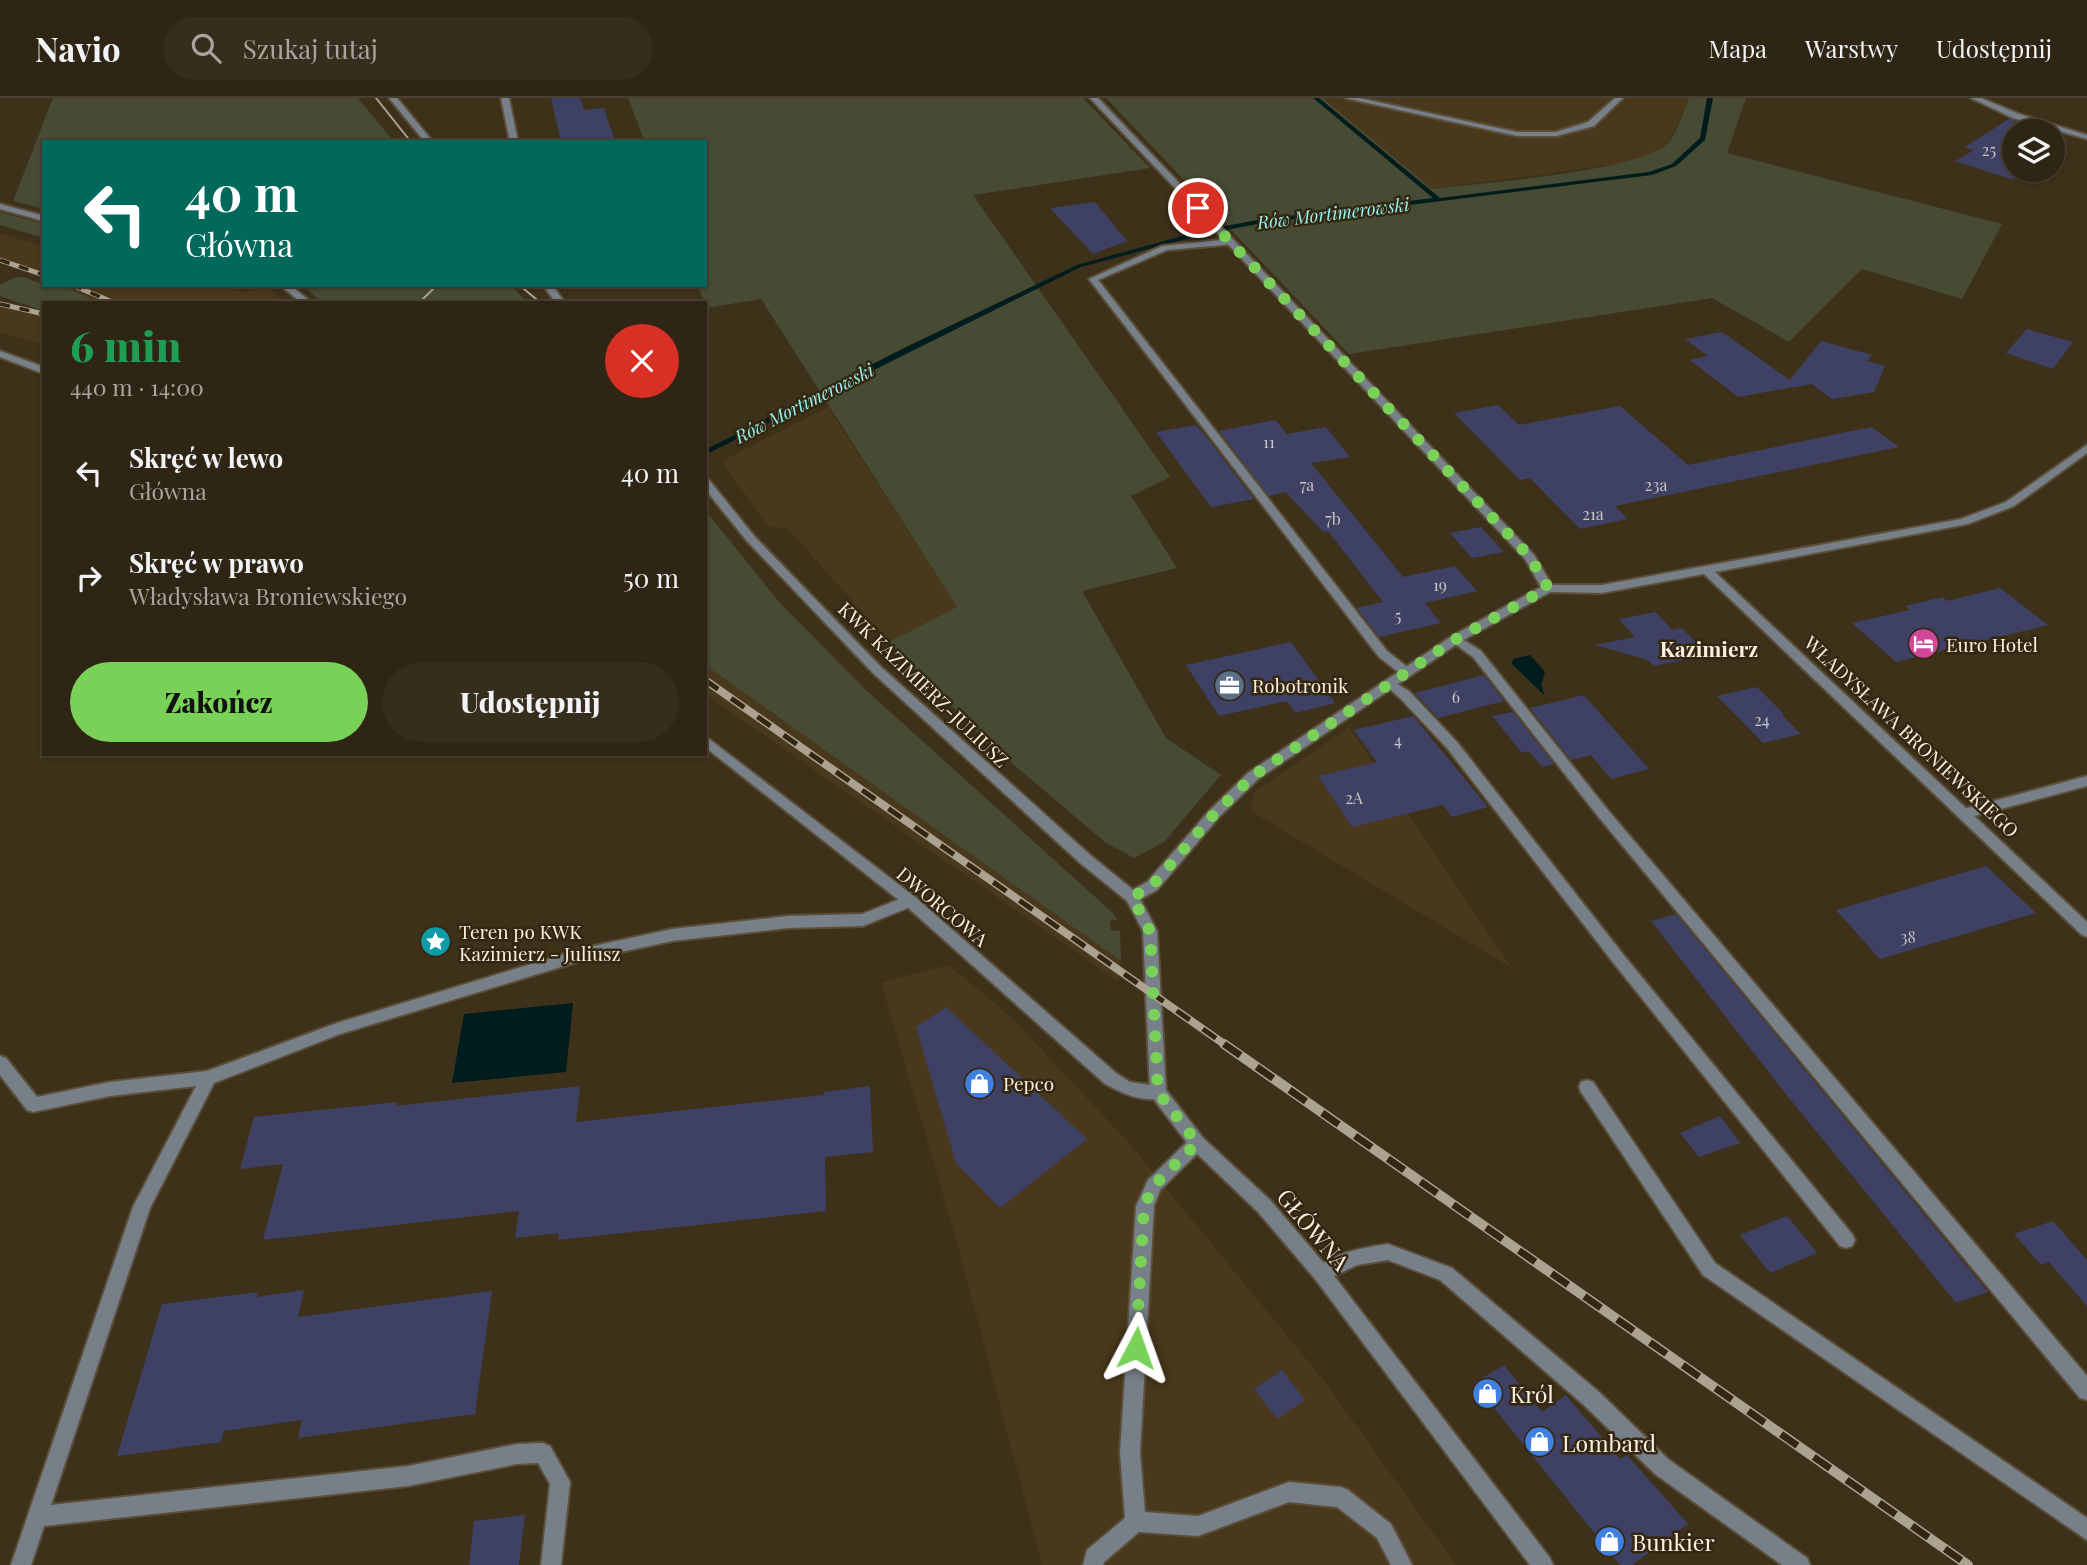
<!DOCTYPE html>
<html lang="pl">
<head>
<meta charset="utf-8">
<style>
  :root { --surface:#2e2514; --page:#362d1d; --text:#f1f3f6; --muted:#a7a5a0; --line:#494234; --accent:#79d157 }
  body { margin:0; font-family:"Playfair Display",serif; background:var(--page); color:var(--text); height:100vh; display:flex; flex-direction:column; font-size:26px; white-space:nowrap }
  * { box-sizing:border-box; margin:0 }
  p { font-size:23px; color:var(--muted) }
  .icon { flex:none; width:38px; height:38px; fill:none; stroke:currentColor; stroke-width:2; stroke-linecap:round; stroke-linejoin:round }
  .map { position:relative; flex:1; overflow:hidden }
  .drawer { position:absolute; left:42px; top:203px; width:665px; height:455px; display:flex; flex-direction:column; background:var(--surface); border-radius:0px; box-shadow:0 2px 5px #0004,0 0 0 2px var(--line) }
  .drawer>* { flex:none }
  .guide { position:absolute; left:42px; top:42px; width:665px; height:147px; border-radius:0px; box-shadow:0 2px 5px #0004,0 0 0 2px var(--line); background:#00695c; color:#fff; overflow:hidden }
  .buttons { position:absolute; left:2002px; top:21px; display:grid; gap:14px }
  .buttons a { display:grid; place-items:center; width:63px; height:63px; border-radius:50%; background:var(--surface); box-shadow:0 2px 5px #0004,0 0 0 2px var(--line); font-size:35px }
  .pin { position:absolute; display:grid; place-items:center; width:60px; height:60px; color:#fff; margin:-30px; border:4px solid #fff; border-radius:50%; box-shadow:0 2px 7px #0007 }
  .me { position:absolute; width:77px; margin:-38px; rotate:4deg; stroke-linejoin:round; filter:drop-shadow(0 0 5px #0008) }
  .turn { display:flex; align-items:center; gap:24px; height:147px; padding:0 28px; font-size:32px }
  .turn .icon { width:91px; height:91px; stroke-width:2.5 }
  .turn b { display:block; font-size:49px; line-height:60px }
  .round { display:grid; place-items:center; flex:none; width:74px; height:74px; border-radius:37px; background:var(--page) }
  .head { display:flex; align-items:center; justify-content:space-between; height:119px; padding:0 28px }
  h1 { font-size:42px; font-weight:800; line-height:52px; color:#1e9e55 }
  .primary-button { display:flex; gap:14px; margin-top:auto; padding:14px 28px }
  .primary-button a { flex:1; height:80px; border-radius:42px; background:var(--accent); color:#111; font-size:28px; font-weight:800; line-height:80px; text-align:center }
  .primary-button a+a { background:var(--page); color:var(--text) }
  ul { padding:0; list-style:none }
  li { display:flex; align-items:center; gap:21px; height:105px; padding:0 28px }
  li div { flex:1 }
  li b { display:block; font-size:26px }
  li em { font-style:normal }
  header { display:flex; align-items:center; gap:42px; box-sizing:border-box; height:98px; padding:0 35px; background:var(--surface); border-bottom:2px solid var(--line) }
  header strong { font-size:33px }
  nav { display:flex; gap:38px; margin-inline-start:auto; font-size:24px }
  .search { width:490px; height:63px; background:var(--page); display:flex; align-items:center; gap:18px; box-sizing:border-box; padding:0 24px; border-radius:38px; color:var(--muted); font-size:26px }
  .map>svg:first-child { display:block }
</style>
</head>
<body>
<header>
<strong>Navio</strong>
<div class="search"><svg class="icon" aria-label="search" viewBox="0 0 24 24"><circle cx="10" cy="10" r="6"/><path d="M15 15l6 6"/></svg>Szukaj tutaj</div>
<nav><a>Mapa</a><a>Warstwy</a><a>Udostępnij</a></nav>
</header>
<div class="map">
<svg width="2087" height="1467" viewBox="0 0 2087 1467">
  <rect width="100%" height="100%" fill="#3e311a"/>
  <path fill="#49381b" d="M 1323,0 L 1689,0 L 1669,44 L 1652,57 L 1618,66 L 1432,91 Z
    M 0,135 L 44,149 L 44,181 L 0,165 Z
    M 60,187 L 145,187 L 156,191 L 165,187 L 200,187 L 208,191 L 226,187 L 243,195 L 264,187 L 286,205 L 101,205 Z
    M 0,203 L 44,213 L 44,247 L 0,234 Z
    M 828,309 L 957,509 L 889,544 L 787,430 L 768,429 L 722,363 Z
    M 705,567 L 1121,863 L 1119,884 L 705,596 Z
    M 1349,629 L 1512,870 L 1251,713 L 1253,695 Z
    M 949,867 L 1011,919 L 1129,1045 L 1325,1284 L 1456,1467 L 1042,1467 L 958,1148 L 881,884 Z"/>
  <path fill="#474b33" d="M 53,0 L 358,0 L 394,44 L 44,44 L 44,111 L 13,103 Z
    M 628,0 L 1083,0 L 1150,70 L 973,97 L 1170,379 L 1131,398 L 1177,470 L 1082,493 L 1166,640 L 1221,677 L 1164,744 L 1134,760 L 1105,744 L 989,646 L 889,544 L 957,509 L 761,201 L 706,210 L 698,187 L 705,187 L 705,44 L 645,44 Z
    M 1106,0 L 1323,0 L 1432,91 C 1477,85 1643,74 1669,44 C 1678,33 1683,13 1689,0 L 1746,0 L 1727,55 L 2002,126 L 1962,201 L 1862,171 L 1789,244 L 1712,200 L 1349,256 Z
    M 0,114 L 44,126 L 44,140 L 0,127 Z
    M 24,179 L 44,187 L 60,187 L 101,205 L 44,205 L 44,213 L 0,198 L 0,187 L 14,180 Z
    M 303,187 L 510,187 L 528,205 L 322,205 Z
    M 705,412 L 779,504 L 867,593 L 1114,816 L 1117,822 L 1110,823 L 1111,832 L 1120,833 L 1121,863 L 705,567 Z"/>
  <path fill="#001c1d" d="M 1530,557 L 1545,574 L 1541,587 L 1545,598 L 1512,566 L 1513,561 Z
    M 573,905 L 566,974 L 452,985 L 464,916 Z"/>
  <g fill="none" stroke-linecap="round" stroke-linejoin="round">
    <path fill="#001c1d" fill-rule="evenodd" d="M 1313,0 L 1319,0 L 1440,100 L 1649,74 L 1672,66 L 1700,40 L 1707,0 L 1713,0 L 1705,42 L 1676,68 L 1652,77 L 1263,125 L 1205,136 L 1081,169 L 910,254 L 705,357 L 705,352 L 904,250 L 1077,167 L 1204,132 L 1263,121 L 1433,100 Z"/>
  </g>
  <path fill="#3f4164" d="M 551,0 L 580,0 L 584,12 L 604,10 L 615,44 L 561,44 Z
    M 2009,21 L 2014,23 L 2014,82 L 1955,63 L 1974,52 L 1965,49 Z
    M 1095,104 L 1127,143 L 1093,156 L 1050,110 Z
    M 2027,231 L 2073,244 L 2053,271 L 2006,255 Z
    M 1722,234 L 1790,282 L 1821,243 L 1872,257 L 1867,263 L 1885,268 L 1874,294 L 1832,301 L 1812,286 L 1738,299 L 1690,262 L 1708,258 L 1685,241 Z
    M 1498,307 L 1519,327 L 1620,308 L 1688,367 L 1871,329 L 1899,349 L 1615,408 L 1628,421 L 1580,431 L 1530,380 L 1520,382 L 1454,315 Z
    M 1275,322 L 1287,336 L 1326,329 L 1350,359 L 1311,365 L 1403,479 L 1455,468 L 1477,493 L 1425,505 L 1441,525 L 1379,539 L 1357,510 L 1383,504 L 1328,433 L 1323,434 L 1286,394 L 1269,398 L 1219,333 Z
    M 1196,327 L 1204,336 L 1254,401 L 1211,409 L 1156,334 Z
    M 1481,429 L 1504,454 L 1472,460 L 1450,435 Z
    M 2000,490 L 2048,527 L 1896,564 L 1852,525 L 1910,512 L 1905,508 L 1943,499 L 1947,503 Z
    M 1656,514 L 1672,532 L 1682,530 L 1708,557 L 1654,568 L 1648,562 L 1595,547 L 1635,539 L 1619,521 Z
    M 1291,544 L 1335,605 L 1295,615 L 1287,603 L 1219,618 L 1186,567 Z
    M 1484,577 L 1504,603 L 1438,620 L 1415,595 Z
    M 1757,589 L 1784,616 L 1782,617 L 1801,636 L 1763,645 L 1717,598 Z
    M 1584,597 L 1649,671 L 1611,681 L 1591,657 L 1571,662 L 1530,610 Z
    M 1513,614 L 1554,666 L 1542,669 L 1529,653 L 1522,655 L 1492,618 Z
    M 1413,618 L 1488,709 L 1452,719 L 1443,707 L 1352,729 L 1318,678 L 1377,664 L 1354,632 Z
    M 1986,768 L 2036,815 L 1880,861 L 1836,812 Z
    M 1676,816 L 1988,1194 L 1956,1205 L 1785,995 L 1651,823 Z
    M 946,909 L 1087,1041 L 1000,1110 L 956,1065 L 916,929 Z
    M 580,988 L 576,1024 L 824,997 L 824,994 L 870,988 L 873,1054 L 825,1059 L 826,1113 L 558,1142 L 559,1135 L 515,1140 L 519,1113 L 263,1142 L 283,1066 L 240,1071 L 254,1019 L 397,1004 L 396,1008 Z
    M 1720,1018 L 1740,1045 L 1699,1059 L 1680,1035 Z
    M 1787,1118 L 1817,1155 L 1770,1175 L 1740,1137 Z
    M 2053,1123 L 2087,1162 L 2087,1208 L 2049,1164 L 2041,1167 L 2014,1136 Z
    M 304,1192 L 298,1219 L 492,1193 L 475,1316 L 298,1340 L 302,1322 L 224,1333 L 221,1344 L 117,1358 L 162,1206 L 258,1194 L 256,1199 Z
    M 1504,1267 L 1542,1314 L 1566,1297 L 1620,1361 L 1627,1357 L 1688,1426 L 1632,1467 L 1620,1467 L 1474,1285 Z
    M 1282,1272 L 1305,1302 L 1277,1321 L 1254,1291 Z
    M 525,1417 L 519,1467 L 469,1467 L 474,1423 Z"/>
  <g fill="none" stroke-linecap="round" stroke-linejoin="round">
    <defs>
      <path id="service" d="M 501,0 L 509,0 L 518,44 L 510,44 Z
        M 1345,0 L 1359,0 L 1517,34 L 1556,34 L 1588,24 L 1615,0 L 1623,0 L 1594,28 L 1556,38 L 1517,38 Z
        M 1231,141 L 1235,144 L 1234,146 L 1167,152 L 1098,182 L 1387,553 L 1410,571 L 1412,574 L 1410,577 L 1402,577 L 1379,559 L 1089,181 L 1162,148 Z
        M 1456,537 L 1481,553 L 1607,711 L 2087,1278 L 2087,1302 L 2080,1300 L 1597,717 L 1473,559 L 1452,544 L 1450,541 Z
        M 1390,582 L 1409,593 L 1457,644 L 1622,855 L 1852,1136 L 1855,1142 L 1852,1148 L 1846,1150 L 1840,1148 L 1612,863 L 1447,650 L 1399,599 L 1384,586 Z
        M 2087,678 L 2087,688 L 1967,720 L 1960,715 L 1967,710 Z
        M 910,797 L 915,799 L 917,803 L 915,807 L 863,828 L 788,830 L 672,843 L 584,862 L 340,936 L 214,985 L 150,1110 L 51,1407 L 408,1368 L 517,1346 L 543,1345 L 550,1348 L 570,1384 L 561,1467 L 541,1467 L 550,1386 L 538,1365 L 517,1366 L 408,1388 L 44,1428 L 31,1467 L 11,1467 L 133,1109 L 196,988 L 110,998 L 33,1014 L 27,1012 L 0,977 L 0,958 L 6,960 L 37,999 L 110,984 L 207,973 L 337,925 L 584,850 L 672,831 L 788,818 L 862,816 Z
        M 1587,982 L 1593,984 L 1715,1165 L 2087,1420 L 2087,1442 L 1703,1177 L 1581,994 L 1579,989 L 1581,984 Z
        M 1197,1038 L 1203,1040 L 1205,1045 L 1203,1050 L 1160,1092 L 1154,1108 L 1140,1355 L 1145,1414 L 1198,1418 L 1289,1384 L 1341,1389 L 1348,1392 L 1391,1426 L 1412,1467 L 1391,1467 L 1377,1440 L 1337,1409 L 1289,1404 L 1198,1438 L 1139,1434 L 1104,1464 L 1103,1467 L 1083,1467 L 1087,1452 L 1125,1420 L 1120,1355 L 1136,1108 L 1148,1082 L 1191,1040 Z
        M 1388,1146 L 1452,1170 L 1599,1294 L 1669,1362 L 1807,1460 L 1810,1467 L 1782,1467 L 1655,1376 L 1585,1308 L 1440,1182 L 1388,1162 L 1357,1167 L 1322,1184 L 1316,1182 L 1313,1176 C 1322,1156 1368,1149 1388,1146 Z"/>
      <path id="minor" d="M 1090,0 L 1098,0 L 1534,457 L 1552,487 L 1602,487 L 1961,421 L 2006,404 L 2087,347 L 2087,355 L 2014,408 L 1968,426 L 1715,474 L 2087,824 L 2087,839 L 2082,837 L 1704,476 L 1602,495 L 1550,494 L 1460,544 L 1258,681 L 1220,718 L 1157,792 L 1137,803 L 1127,803 L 1125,799 L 1127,795 L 1147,784 L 1210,712 L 1248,675 L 1452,538 L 1541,489 L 1525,461 Z
        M 1971,0 L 1981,0 L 2019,16 L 2087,37 L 2087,41 L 2013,20 Z
        M 0,106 L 44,118 L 44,123 L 0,111 Z
        M 280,187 L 290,187 L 312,205 L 302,205 Z
        M 0,253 L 44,269 L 44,276 L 0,259 Z
        M 705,638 L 915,799 L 1116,975 L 1130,984 L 1164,989 L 1166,994 L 1164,999 C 1144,1006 1121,995 1104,985 L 905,807 L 705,649 Z"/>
      <path id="tertiary" d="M 389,0 L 397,0 L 433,44 L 425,44 Z
        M 543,187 L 552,187 L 565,205 L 556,205 Z
        M 705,381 L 709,382 L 755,439 L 881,569 L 1089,756 L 1137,795 L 1157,833 L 1166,992 L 1203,1040 L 1270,1102 L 1328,1170 L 1550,1460 L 1553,1467 L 1530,1467 L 1316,1182 L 1258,1114 L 1191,1050 L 1152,999 L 1150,994 L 1143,833 L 1127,803 L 1079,764 L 873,575 L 747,443 L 705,391 Z"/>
    </defs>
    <use href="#service" stroke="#5c4f3a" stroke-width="4"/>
    <use href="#minor" stroke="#5c4f3a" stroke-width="4"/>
    <use href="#tertiary" stroke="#5c4f3a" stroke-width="4"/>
    <use href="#service" fill="#777f89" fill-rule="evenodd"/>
    <use href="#minor" fill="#777f89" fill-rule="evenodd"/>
    <use href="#tertiary" fill="#777f89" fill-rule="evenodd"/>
    <path stroke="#aca291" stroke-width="2" d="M 376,0 L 411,44
      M 519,187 L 541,205
      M 419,205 L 437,187"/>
    <defs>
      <path id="rail-far2" d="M 0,162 L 44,177
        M 72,187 L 115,205
        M 0,206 L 44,216"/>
      <path id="rail-far1" d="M 705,582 L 1227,948"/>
      <path id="rail" d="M 1224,946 L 1968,1467"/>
    </defs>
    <use href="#rail-far2" stroke="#aca291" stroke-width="5"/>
    <use href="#rail-far1" stroke="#aca291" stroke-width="8"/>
    <use href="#rail" stroke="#aca291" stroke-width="10"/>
    <use href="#rail-far2" stroke="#342710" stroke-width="3.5" stroke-dasharray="10" stroke-linecap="butt"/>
    <use href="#rail-far1" stroke="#342710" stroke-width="5" stroke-dasharray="16" stroke-linecap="butt"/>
    <use href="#rail" stroke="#342710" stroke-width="7" stroke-dasharray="20" stroke-linecap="butt"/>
  </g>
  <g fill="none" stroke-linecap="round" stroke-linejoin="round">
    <path stroke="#79d157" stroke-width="12" stroke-dasharray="0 21.6" d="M 1136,1250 L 1144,1108 L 1154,1087 L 1197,1045 L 1158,994 L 1150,833 L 1132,799 L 1152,788 L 1215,715 L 1253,678 L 1456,541 L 1548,490 L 1530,459 L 1198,110"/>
  </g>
  <defs>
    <symbol id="hotel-disc" viewBox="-11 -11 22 22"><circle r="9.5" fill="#d1479c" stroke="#342710"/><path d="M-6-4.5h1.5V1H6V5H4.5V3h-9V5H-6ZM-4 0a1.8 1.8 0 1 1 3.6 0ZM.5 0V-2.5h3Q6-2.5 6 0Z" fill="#fff"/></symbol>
    <symbol id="office-disc" viewBox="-11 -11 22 22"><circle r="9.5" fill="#5c6f8a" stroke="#342710"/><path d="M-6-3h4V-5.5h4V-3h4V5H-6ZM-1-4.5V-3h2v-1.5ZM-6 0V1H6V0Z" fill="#fff"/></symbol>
    <symbol id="sight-disc" viewBox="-11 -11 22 22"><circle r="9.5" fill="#0f9aa8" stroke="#342710"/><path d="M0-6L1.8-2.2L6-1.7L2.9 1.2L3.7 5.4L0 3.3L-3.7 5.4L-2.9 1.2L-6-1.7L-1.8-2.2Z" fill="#fff"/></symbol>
    <symbol id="shop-disc" viewBox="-11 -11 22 22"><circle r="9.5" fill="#3f7fe0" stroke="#342710"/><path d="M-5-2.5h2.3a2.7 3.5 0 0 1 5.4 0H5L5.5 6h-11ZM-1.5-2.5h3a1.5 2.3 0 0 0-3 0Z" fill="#fff"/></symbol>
  </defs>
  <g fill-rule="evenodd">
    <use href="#hotel-disc" x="1906" y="528" width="35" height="35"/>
    <use href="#office-disc" x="1212" y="570" width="35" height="35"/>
    <use href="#sight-disc" x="418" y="826" width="35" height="35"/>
    <use href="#shop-disc" x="962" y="968" width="35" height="35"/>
    <use href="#shop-disc" x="1470" y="1278" width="35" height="35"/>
    <use href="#shop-disc" x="1522" y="1326" width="35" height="35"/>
    <use href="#shop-disc" x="1592" y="1426" width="35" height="35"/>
  </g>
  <g text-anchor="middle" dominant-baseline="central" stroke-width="5" stroke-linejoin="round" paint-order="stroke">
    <g font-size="16" fill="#cac4c2">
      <text x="1989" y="51">25</text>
      <text x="1269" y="343">11</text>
      <text x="1307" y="386">7a</text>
      <text x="1656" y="386">23a</text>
      <text x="1593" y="415">21a</text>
      <text x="1333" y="420">7b</text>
      <text x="1440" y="486">19</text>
      <text x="1398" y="517">5</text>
      <text x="1456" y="598">6</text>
      <text x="1762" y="621">24</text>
      <text x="1398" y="641">4</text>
      <text x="1354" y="699">2A</text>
      <text x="1908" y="838">38</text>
    </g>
    <g font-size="18" font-style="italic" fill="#93f2f4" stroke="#342710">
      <text transform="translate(1333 115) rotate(-7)">Rów Mortimerowski</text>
      <text transform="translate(804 305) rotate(-27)">Rów Mortimerowski</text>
    </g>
    <g font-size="19" fill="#f8efe2" stroke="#342710" text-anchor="start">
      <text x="1946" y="546">Euro Hotel</text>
      <text x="1252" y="587">Robotronik</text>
      <text x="459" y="833">Teren po KWK<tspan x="459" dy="22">Kazimierz - Juliusz</tspan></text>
      <text x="1003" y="985">Pepco</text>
    </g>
    <g font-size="19" fill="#f8efe2" stroke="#342710">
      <text transform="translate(924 586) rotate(44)">KWK KAZIMIERZ-JULIUSZ</text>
      <text transform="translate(1912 638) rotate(43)">WŁADYSŁAWA BRONIEWSKIEGO</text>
      <text transform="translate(943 808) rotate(40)">DWORCOWA</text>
    </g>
    <g font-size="21" font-weight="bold" fill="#f8efe2" stroke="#342710">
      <text x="1709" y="550">Kazimierz</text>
    </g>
    <g font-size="23" fill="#f8efe2" stroke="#342710">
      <text transform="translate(1314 1131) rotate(50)">GŁÓWNA</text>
    </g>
    <g font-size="23" fill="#f8efe2" stroke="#342710" text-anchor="start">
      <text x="1510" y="1295">Król</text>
      <text x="1562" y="1344">Lombard</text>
      <text x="1632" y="1443">Bunkier</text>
    </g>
  </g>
</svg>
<div class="buttons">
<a><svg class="icon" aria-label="layers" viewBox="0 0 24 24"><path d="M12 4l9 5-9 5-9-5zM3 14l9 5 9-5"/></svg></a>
</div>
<div class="pin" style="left:1198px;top:110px;background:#d93025"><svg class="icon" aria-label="arrive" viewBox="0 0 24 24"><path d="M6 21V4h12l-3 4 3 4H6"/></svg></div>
<svg class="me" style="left:1136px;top:1250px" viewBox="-20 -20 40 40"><path d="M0-17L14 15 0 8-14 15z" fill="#79d157" stroke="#fff" stroke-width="4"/></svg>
<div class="guide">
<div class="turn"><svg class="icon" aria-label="left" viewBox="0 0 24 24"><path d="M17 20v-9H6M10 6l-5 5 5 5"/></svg><div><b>40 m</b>Główna</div></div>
</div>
<section class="drawer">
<div class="head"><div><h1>6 min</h1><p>440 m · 14:00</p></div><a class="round" style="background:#d93025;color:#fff"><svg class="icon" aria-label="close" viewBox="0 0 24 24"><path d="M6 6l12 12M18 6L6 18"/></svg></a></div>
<ul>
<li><svg class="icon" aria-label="left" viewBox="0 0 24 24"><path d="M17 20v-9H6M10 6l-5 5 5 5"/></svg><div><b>Skręć w lewo</b><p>Główna</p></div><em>40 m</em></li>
<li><svg class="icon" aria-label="right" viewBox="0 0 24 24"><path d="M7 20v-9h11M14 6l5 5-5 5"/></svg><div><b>Skręć w prawo</b><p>Władysława Broniewskiego</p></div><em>50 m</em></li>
</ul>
<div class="primary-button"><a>Zakończ</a><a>Udostępnij</a></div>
</section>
</div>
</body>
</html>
